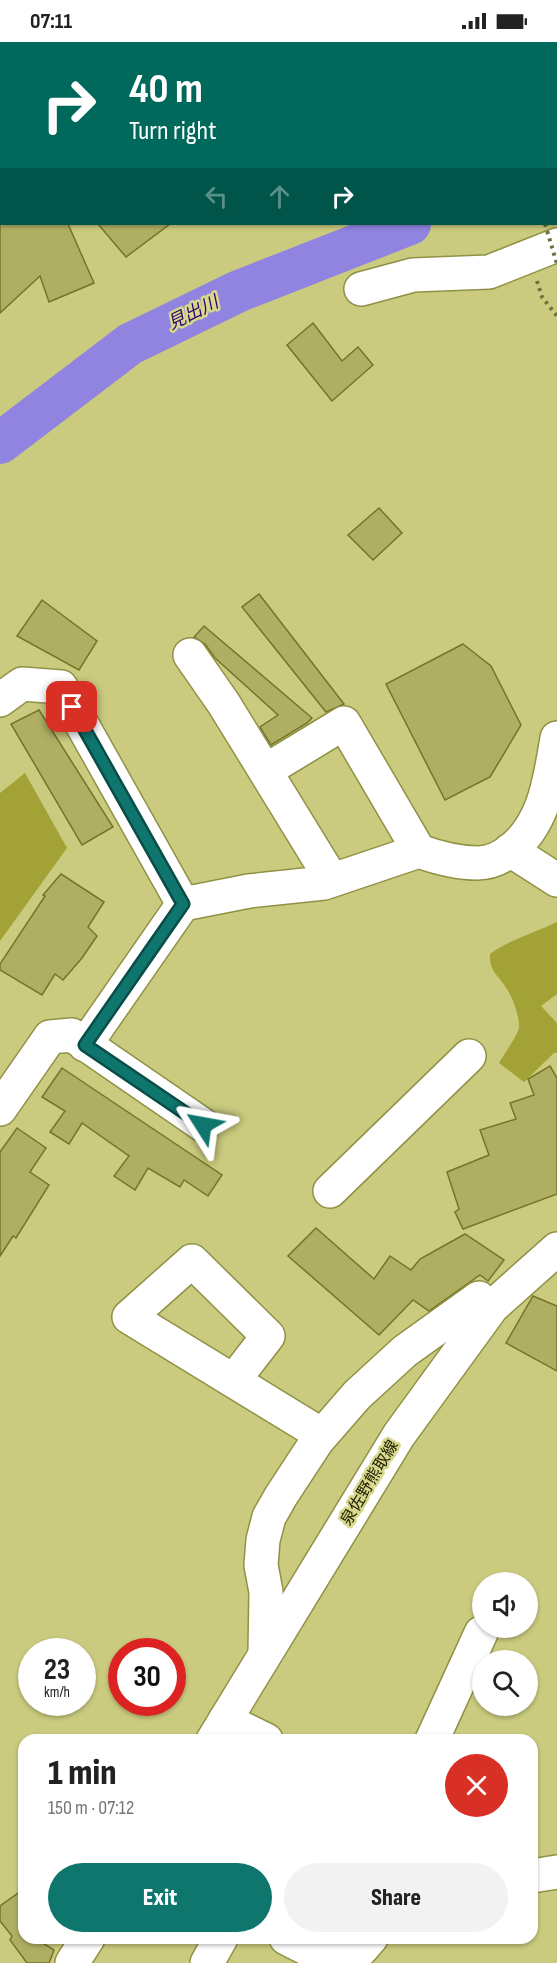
<!DOCTYPE html>
<html lang="en">
<head>
<meta charset="utf-8">
<style>
  :root { --surface:#fff; --page:#f2f2f2; --text:#222; --muted:#767676; --accent:#0f766e }
  body { margin:0; font-family:"Sofia Sans Condensed","Noto Sans JP",sans-serif; background:var(--page); color:var(--text); height:100vh; display:flex; flex-direction:column; font-size:22px; white-space:nowrap }
  * { box-sizing:border-box; margin:0 }
  p { font-size:20px; color:var(--muted) }
  .icon { flex:none; width:33px; height:33px; fill:none; stroke:currentColor; stroke-width:2; stroke-linecap:round; stroke-linejoin:round }
  .map { position:relative; flex:1; overflow:hidden }
  .drawer { position:absolute; left:18px; top:1692px; width:520px; height:210px; display:flex; flex-direction:column; background:var(--surface); border-radius:18px; box-shadow:0 2px 4px #0004 }
  .drawer>* { flex:none }
  .guide { position:absolute; left:0px; top:0px; width:558px; height:183px; box-shadow:0 2px 4px #0004; background:#00695c; color:#fff; overflow:hidden }
  .fabs { position:absolute; left:472px; top:1530px; display:grid; gap:12px }
  .fabs a { display:grid; place-items:center; width:66px; height:66px; border-radius:50%; background:var(--surface); box-shadow:0 2px 4px #0004; font-size:30px }
  .speed { position:absolute; left:18px; top:1596px; display:flex; gap:12px; font-size:30px; font-weight:700; text-align:center }
  .speed>* { display:grid; place-content:center; width:78px; height:78px; border-radius:50%; background:var(--surface); box-shadow:0 2px 4px #0004; line-height:1 }
  .speed small { font-size:15px; font-weight:400 }
  .speed .limit { border:9px solid #d22; background:#fff; color:#111 }
  .pin { position:absolute; display:grid; place-items:center; width:51px; height:51px; color:#fff; margin:-26px; border-radius:12px; box-shadow:0 3px 9px #0006 }
  .me { position:absolute; width:66px; margin:-33px; rotate:304deg; stroke-linejoin:round; filter:drop-shadow(0 0 4px #0008) }
  .turn { display:flex; align-items:center; gap:21px; height:126px; padding:0 30px; font-size:27px }
  .turn .icon { width:78px; height:78px; stroke-width:2.5 }
  .turn b { display:block; font-size:42px; line-height:51px }
  .lanes { display:flex; align-items:center; height:57px; padding:0 30px; background:#0003; justify-content:center; gap:30px; direction:ltr }
  .lanes .off { opacity:.35 }
  .round { display:grid; place-items:center; flex:none; width:63px; height:63px; border-radius:32px; background:var(--page) }
  .overview { display:flex; align-items:center; justify-content:space-between; height:102px; padding:0 30px }
  h1 { font-size:36px; font-weight:800; line-height:45px }
  .button { display:flex; gap:12px; margin-top:auto; padding:12px 30px }
  .button a { flex:1; height:69px; border-radius:36px; background:var(--accent); color:#fff; font-size:24px; font-weight:800; line-height:69px; text-align:center }
  .button a+a { background:var(--page); color:var(--text) }
  .status { display:flex; justify-content:space-between; align-items:center; height:42px; padding:0 30px; background:var(--surface); direction:ltr }
  .status svg { height:16px; fill:currentColor }
  .map>svg:first-child { display:block }
</style>
</head>
<body>
<div class="status"><b>07:11</b><svg viewBox="0 0 49 12"><path d="M0 12V9h3v3zM5 12V6h3v6zM10 12V3h3v9zM15 12V0h3v12zM26 1h20v11H26zM47 4h2v5h-2z"/></svg></div>
<div class="map">
<svg width="557" height="1921" viewBox="0 0 557 1921">
  <rect width="100%" height="100%" fill="#cacb7e"/>
  <path fill="#a3a237" d="M 25,731 L 67,806 L 0,899 L 0,751 Z
    M 557,880 L 557,952 L 541,964 L 557,981 L 557,1011 L 554,1011 L 524,1040 L 499,1021 C 505,1011 513,1000 518,989 C 522,981 513,956 508,949 C 500,934 489,931 490,912 C 508,898 535,891 557,880 Z"/>
  <g fill="none" stroke-linecap="round" stroke-linejoin="round">
    <path stroke="#9184e1" stroke-width="42" d="M 556,125 L 557,125
      M 0,401 L 130,302 L 239,249 L 410,182"/>
  </g>
  <path fill="#afaf63" stroke="#757427" stroke-width="1.5" d="M 0,182 L 68,182 L 94,241 L 49,260 L 40,234 L 0,271 Z
    M 98,182 L 170,182 L 126,215 Z
    M 313,281 L 342,319 L 358,305 L 373,323 L 332,359 L 287,303 Z
    M 379,466 L 402,491 L 373,518 L 348,493 Z
    M 259,552 L 344,662 L 326,670 L 242,565 Z
    M 42,558 L 97,599 L 79,628 L 17,594 Z
    M 204,584 L 312,676 L 307,681 L 271,703 L 260,685 L 278,673 L 215,616 L 205,602 L 194,595 Z
    M 463,602 L 491,624 L 521,683 L 490,735 L 445,758 L 386,642 Z
    M 39,668 L 113,785 L 82,803 L 11,682 Z
    M 61,832 L 104,860 L 88,885 L 97,894 L 82,916 L 63,938 L 55,932 L 42,953 L 0,928 L 0,922 L 45,854 L 43,853 Z
    M 550,1024 L 557,1036 L 557,1152 L 463,1187 L 455,1170 L 459,1167 L 447,1130 L 489,1113 L 480,1088 L 516,1077 L 510,1061 L 534,1053 L 528,1037 Z
    M 62,1026 L 222,1133 L 208,1154 L 184,1138 L 180,1145 L 148,1126 L 135,1148 L 114,1134 L 129,1114 L 82,1081 L 69,1102 L 50,1090 L 65,1069 L 42,1055 Z
    M 17,1086 L 46,1106 L 30,1130 L 49,1143 L 16,1196 L 13,1194 L 0,1214 L 0,1110 Z
    M 316,1186 L 374,1237 L 390,1214 L 411,1228 L 420,1217 L 465,1192 L 504,1218 L 488,1239 L 480,1233 L 429,1269 L 413,1258 L 379,1293 L 288,1214 Z
    M 533,1254 L 557,1264 L 557,1329 L 506,1301 Z
    M 24,1847 L 24,1896 L 35,1896 L 54,1908 L 49,1921 L 27,1921 L 10,1898 L 12,1894 L 0,1879 L 0,1864 Z"/>
  <g fill="none" stroke-linecap="round" stroke-linejoin="round">
    <defs>
      <path id="minor" d="M 26,0 L 30,2
        M 320,0 L 321,2
        M 226,2 L 228,0
        M 0,145 L 2,144
        M 361,247 L 413,233 L 489,230 L 557,203
        M 190,613 L 224,662 L 332,838
        M 0,658 L 22,642 L 61,645 L 183,862 L 85,1003
        M 265,729 L 344,681 L 419,809 C 438,816 458,821 478,821 C 491,821 501,816 511,808 C 545,781 550,737 557,696
        M 510,808 L 557,838
        M 183,862 L 249,849 L 324,841 L 419,809
        M 0,1067 L 50,995 L 72,993 L 203,1083
        M 330,1149 L 469,1014
        M 234,1338 L 268,1294 L 192,1219 L 129,1275 L 322,1393
        M 265,1612 L 266,1550 L 261,1523 L 263,1498 L 269,1475 L 281,1454 L 317,1399 L 357,1353 L 405,1309 L 479,1256
        M 225,1678 L 266,1698
        M 432,1698 L 481,1591
        M 532,1834 L 557,1830
        M 286,1896 C 305,1906 332,1921 354,1914 C 360,1910 366,1901 371,1896
        M 207,1921 L 221,1896"/>
      <path id="major" d="M 213,1698 L 399,1393 L 492,1265 L 557,1207
        M 72,1921 L 88,1896"/>
      <path id="highway" d="M 515,0 L 515,2
        M 556,19 L 557,20
        M 556,142 L 557,144"/>
    </defs>
    <use href="#minor" stroke="#919146" stroke-width="36"/>
    <use href="#major" stroke="#919146" stroke-width="36"/>
    <use href="#highway" stroke="#919146" stroke-width="36"/>
    <path stroke="#70713d" stroke-width="4" stroke-dasharray="3 4.5" stroke-linecap="butt" d="M 537,239 L 542,255 L 557,274"/>
    <use href="#minor" stroke="#fff" stroke-width="33"/>
    <use href="#major" stroke="#fff" stroke-width="33"/>
    <use href="#highway" stroke="#fff" stroke-width="33"/>
    <path stroke="#70713d" stroke-width="4" stroke-dasharray="3 4.5" stroke-linecap="butt" d="M 545,182 L 557,222"/>
  </g>
  <g fill="none" stroke-linecap="round" stroke-linejoin="round">
    <defs>
      <path id="route" d="M 72,665 L 183,862 L 85,1003 L 203,1083"/>
    </defs>
    <use href="#route" stroke="#0a4d48" stroke-width="15"/>
    <use href="#route" stroke="#0f766e" stroke-width="10"/>
  </g>
  <g text-anchor="middle" dominant-baseline="central" stroke-width="5" stroke-linejoin="round" paint-order="stroke">
    <g font-size="16" fill="#1c1c00" stroke="#d7d88b">
      <text transform="translate(370 1441) rotate(-59)">泉佐野熊取線</text>
    </g>
    <g font-size="18" font-style="italic" fill="#2e0073" stroke="#d7d88b">
      <text transform="translate(193 271) rotate(-26)">見出川</text>
    </g>
  </g>
</svg>
<div class="fabs">
<a><svg class="icon" aria-label="sound" viewBox="0 0 24 24"><path d="M4 9h4l5-4v14l-5-4H4zM17 9q2 3 0 6"/></svg></a>
<a><svg class="icon" aria-label="search" viewBox="0 0 24 24"><circle cx="10" cy="10" r="6"/><path d="M15 15l6 6"/></svg></a>
</div>
<div class="speed"><div>23<small>km/h</small></div><div class="limit">30</div></div>
<div class="pin" style="left:72px;top:665px;background:#d93025"><svg class="icon" aria-label="arrive" viewBox="0 0 24 24"><path d="M6 21V4h12l-3 4 3 4H6"/></svg></div>
<svg class="me" style="left:203px;top:1083px" viewBox="-20 -20 40 40"><path d="M0-17L14 15 0 8-14 15z" fill="#0f766e" stroke="#fff" stroke-width="4"/></svg>
<div class="guide">
<div class="turn"><svg class="icon" aria-label="right" viewBox="0 0 24 24"><path d="M7 20v-9h11M14 6l5 5-5 5"/></svg><div><b>40 m</b>Turn right</div></div>
<div class="lanes"><svg class="icon off" aria-label="left" viewBox="0 0 24 24"><path d="M17 20v-9H6M10 6l-5 5 5 5"/></svg><svg class="icon off" aria-label="ahead" viewBox="0 0 24 24"><path d="M12 20V5M6 11l6-6 6 6"/></svg><svg class="icon" aria-label="right" viewBox="0 0 24 24"><path d="M7 20v-9h11M14 6l5 5-5 5"/></svg></div>
</div>
<section class="drawer">
<div class="overview"><div><h1>1 min</h1><p>150 m · 07:12</p></div><a class="round" style="background:#d93025;color:#fff"><svg class="icon" aria-label="close" viewBox="0 0 24 24"><path d="M6 6l12 12M18 6L6 18"/></svg></a></div>
<div class="button"><a>Exit</a><a>Share</a></div>
</section>
</div>
</body>
</html>
